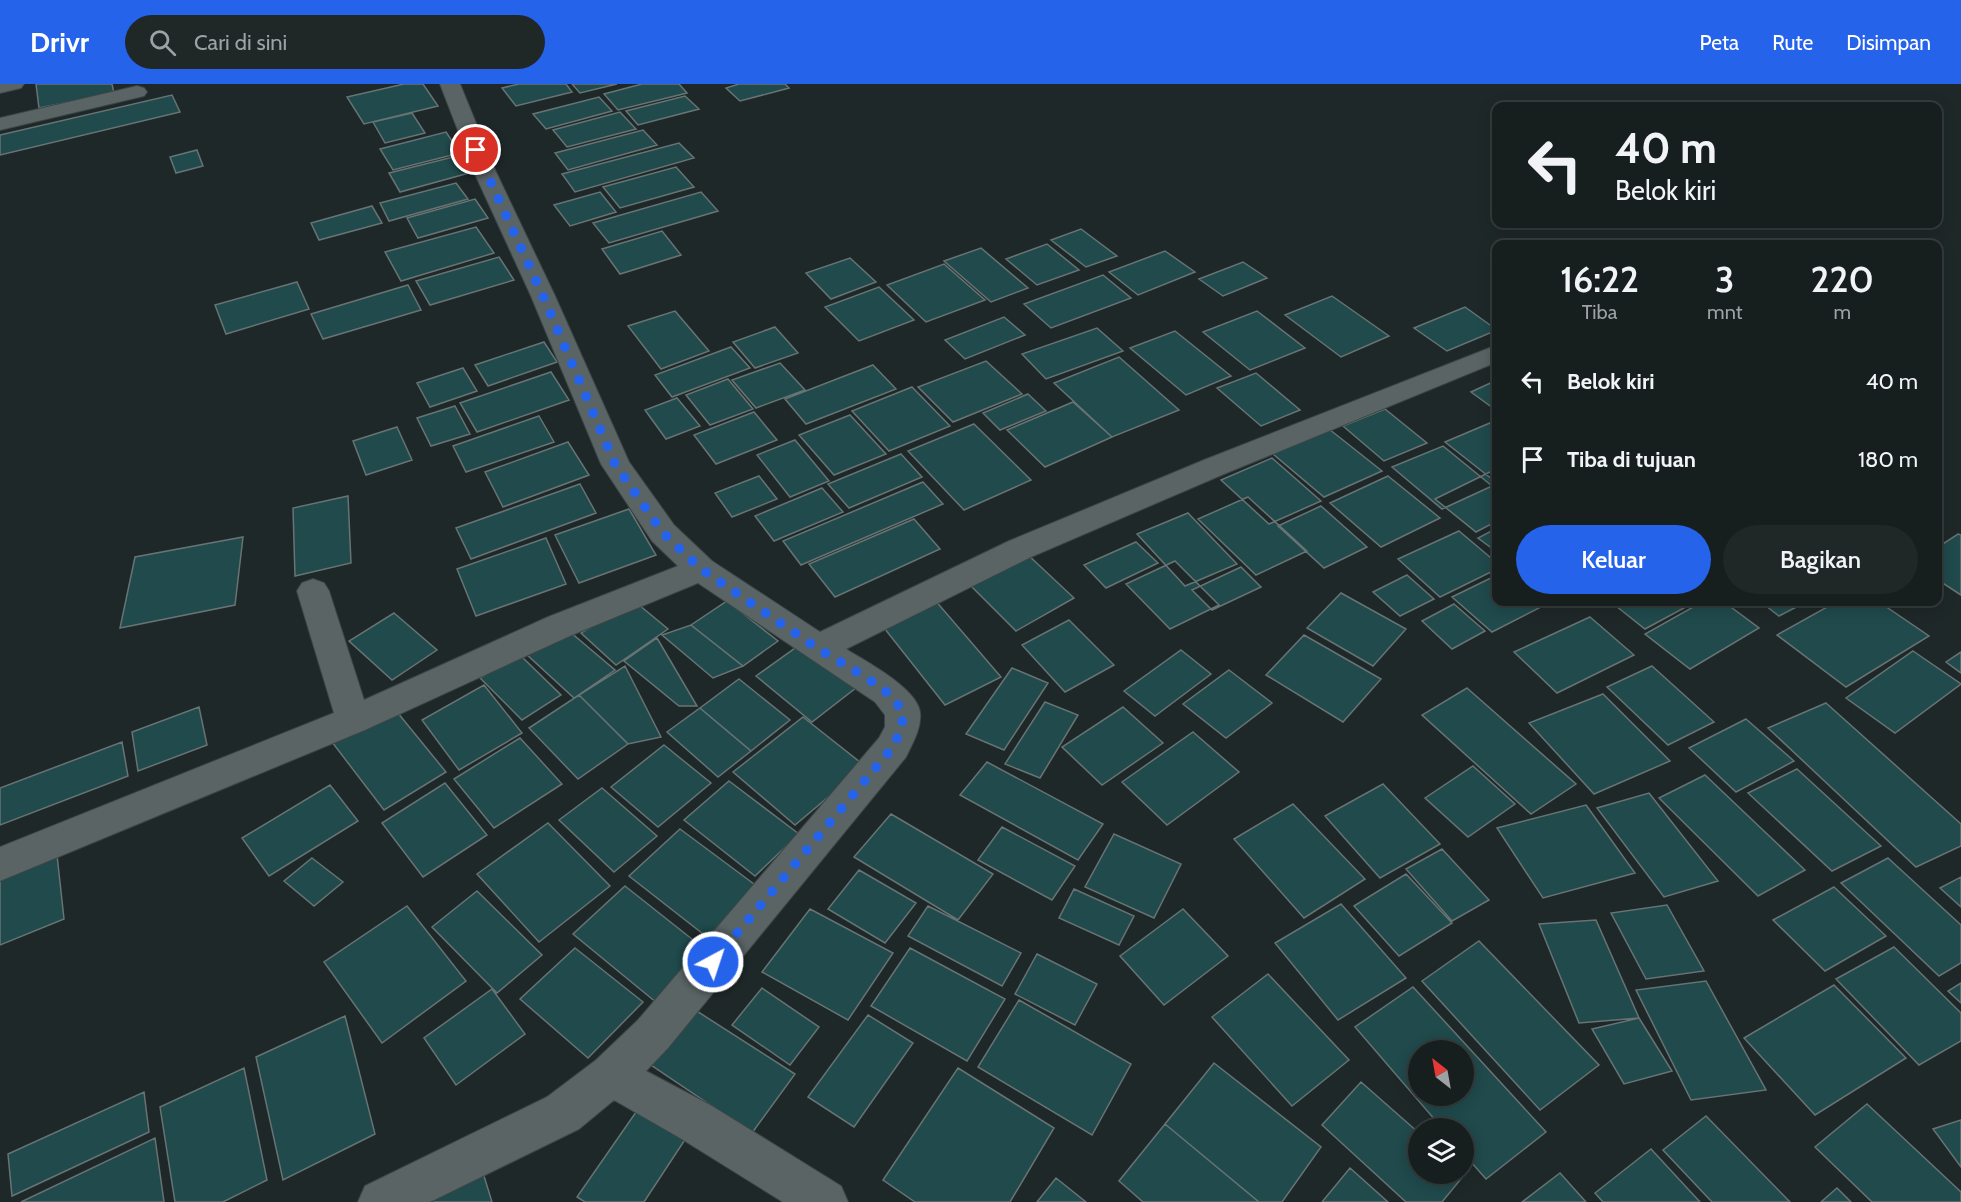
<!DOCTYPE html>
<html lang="id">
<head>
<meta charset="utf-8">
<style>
  :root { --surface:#171e1e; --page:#202727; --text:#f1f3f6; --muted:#9ea2a4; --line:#363c3c; --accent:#2563eb }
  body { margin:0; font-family:Cabin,sans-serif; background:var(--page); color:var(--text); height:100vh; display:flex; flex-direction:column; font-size:22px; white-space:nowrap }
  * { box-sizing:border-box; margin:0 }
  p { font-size:20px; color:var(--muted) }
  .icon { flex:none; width:33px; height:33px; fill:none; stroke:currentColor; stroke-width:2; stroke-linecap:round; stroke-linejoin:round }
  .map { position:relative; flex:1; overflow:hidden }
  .drawer { position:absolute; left:1492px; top:156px; width:450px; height:366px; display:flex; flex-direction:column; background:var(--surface); border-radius:12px; box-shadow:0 3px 15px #0003,0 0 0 2px var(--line) }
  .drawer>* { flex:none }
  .banner { position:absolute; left:1492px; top:18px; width:450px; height:126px; border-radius:12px; box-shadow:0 3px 15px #0003,0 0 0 2px var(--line); background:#171e1e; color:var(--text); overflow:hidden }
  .needle { width:39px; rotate:329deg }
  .tools { position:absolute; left:1408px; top:956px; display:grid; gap:12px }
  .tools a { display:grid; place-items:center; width:66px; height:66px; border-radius:50%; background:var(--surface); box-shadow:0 3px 15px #0003,0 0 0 2px var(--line); font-size:30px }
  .pin { position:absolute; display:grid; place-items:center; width:51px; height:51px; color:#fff; margin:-26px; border:3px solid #fff; border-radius:50%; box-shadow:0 2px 6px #0007 }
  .me { position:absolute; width:66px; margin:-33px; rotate:40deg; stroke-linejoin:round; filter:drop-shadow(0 0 4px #0008) }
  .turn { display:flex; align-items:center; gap:21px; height:126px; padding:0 24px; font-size:27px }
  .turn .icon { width:78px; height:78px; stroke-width:2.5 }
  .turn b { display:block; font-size:42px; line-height:51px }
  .eta { display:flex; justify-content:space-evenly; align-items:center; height:102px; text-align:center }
  .eta b { font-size:36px; font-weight:600; line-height:42px }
  .action { display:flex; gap:12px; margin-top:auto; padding:12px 24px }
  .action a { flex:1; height:69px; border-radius:36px; background:var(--accent); color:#fff; font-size:24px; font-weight:600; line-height:69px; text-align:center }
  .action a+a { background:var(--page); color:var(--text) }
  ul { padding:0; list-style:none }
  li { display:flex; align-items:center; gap:18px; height:78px; padding:0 24px }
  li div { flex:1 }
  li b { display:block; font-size:22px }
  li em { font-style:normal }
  header { display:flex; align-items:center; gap:36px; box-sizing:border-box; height:84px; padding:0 30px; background:var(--accent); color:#fff }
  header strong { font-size:28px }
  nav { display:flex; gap:33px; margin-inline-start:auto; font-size:21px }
  .search { width:420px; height:54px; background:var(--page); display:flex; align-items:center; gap:15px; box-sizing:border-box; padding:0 21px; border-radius:33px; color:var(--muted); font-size:22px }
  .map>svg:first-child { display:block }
</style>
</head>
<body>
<header>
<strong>Drivr</strong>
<div class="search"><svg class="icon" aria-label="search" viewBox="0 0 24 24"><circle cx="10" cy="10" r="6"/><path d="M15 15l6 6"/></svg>Cari di sini</div>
<nav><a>Peta</a><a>Rute</a><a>Disimpan</a></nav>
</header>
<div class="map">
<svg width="1961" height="1118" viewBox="0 0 1961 1118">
  <rect width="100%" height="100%" fill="#1f2828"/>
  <path fill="#204a4c" stroke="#687373" stroke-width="1.5" fill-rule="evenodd" d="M 36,0 L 112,0 L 114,9 L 39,24 Z
    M 404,0 L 423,0 L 438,22 L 364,40 L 347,13 Z
    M 519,0 L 566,0 L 572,8 L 516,22 L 502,4 Z
    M 572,0 L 617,0 L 580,9 Z
    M 642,0 L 679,0 L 687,9 L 618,26 L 604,10 Z
    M 739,0 L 785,0 L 789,4 L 740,17 L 726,4 Z
    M 172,11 L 180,28 L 0,71 L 0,51 Z
    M 685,12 L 699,25 L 638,41 L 626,27 Z
    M 599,13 L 612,27 L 546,45 L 533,30 Z
    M 620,28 L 636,45 L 567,63 L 553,46 Z
    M 412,29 L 425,49 L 385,59 L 373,38 Z
    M 643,46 L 657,61 L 568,86 L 555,69 Z
    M 446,48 L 460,69 L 393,86 L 380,65 Z
    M 679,59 L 694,74 L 575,108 L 562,90 Z
    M 197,66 L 203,82 L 176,89 L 170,73 Z
    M 457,72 L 469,89 L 400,108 L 389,89 Z
    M 676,83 L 694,103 L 620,124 L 603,103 Z
    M 456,99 L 468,115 L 389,137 L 380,119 Z
    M 600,108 L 616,128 L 570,142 L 554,121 Z
    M 701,108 L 718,127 L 609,159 L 593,139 Z
    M 475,115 L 488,134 L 418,154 L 407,134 Z
    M 372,122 L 382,139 L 319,156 L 311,139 Z
    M 476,143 L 494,169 L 401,197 L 385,168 Z
    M 1081,145 L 1117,172 L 1086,183 L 1051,156 Z
    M 662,147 L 681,171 L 620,190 L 602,165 Z
    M 1047,160 L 1079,186 L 1037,201 L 1006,175 Z
    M 981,164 L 1028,204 L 991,218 L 944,177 Z
    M 1165,167 L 1195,188 L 1138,211 L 1109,188 Z
    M 499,173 L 514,196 L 430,221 L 416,197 Z
    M 850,174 L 876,198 L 831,215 L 806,189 Z
    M 1243,178 L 1267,194 L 1223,212 L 1199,195 Z
    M 944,180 L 985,216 L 926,238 L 887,201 Z
    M 1103,191 L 1131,214 L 1051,244 L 1024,220 Z
    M 297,198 L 309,225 L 226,250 L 215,221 Z
    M 408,201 L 421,226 L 323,255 L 311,230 Z
    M 879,203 L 914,236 L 859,257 L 825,223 Z
    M 1332,212 L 1389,252 L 1341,273 L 1285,231 Z
    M 1465,223 L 1497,246 L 1447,267 L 1414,244 Z
    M 675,227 L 709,267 L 661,285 L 628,242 Z
    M 1257,227 L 1305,264 L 1250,286 L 1203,248 Z
    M 1004,233 L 1025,251 L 965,275 L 945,256 Z
    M 775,243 L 798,269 L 755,284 L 733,258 Z
    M 1097,244 L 1123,267 L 1046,295 L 1022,270 Z
    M 1175,247 L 1231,292 L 1186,311 L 1130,264 Z
    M 544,258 L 557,278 L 488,302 L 475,281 Z
    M 731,263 L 750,284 L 672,313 L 655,291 Z
    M 1119,273 L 1179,326 L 1112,353 L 1054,299 Z
    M 986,277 L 1022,310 L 953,338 L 918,303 Z
    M 780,279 L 805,306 L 756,324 L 732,296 Z
    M 873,281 L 896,305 L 806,340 L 785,315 Z
    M 463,284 L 477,307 L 430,323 L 417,299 Z
    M 551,288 L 569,316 L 477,348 L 460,319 Z
    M 1256,289 L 1300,326 L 1261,342 L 1217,304 Z
    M 728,295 L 753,325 L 710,341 L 686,311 Z
    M 1497,296 L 1497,327 L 1471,308 Z
    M 912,303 L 950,342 L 889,367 L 852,327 Z
    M 1028,310 L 1046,327 L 1000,346 L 983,329 Z
    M 677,314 L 700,342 L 666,355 L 645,326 Z
    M 1073,318 L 1112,353 L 1045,383 L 1007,346 Z
    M 455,322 L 470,350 L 431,362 L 417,334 Z
    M 1385,325 L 1427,359 L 1384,377 L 1343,342 Z
    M 754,328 L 777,356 L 716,380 L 694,351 Z
    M 850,331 L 886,370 L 834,391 L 799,351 Z
    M 539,332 L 554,358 L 466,388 L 453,362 Z
    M 1497,336 L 1497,399 L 1445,358 Z
    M 974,340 L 1031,396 L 964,426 L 908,367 Z
    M 397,343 L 412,376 L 366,391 L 353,357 Z
    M 1329,345 L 1382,387 L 1324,413 L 1273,370 Z
    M 795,356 L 829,397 L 790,413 L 757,371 Z
    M 568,358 L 589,391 L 503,423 L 485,388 Z
    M 1443,362 L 1492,402 L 1442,425 L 1392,383 Z
    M 901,370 L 922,393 L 849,424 L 828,400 Z
    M 1272,374 L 1321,417 L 1269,440 L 1221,396 Z
    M 1494,386 L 1497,389 L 1497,437 L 1476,448 L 1435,415 Z
    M 759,392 L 777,415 L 732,433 L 715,409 Z
    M 1388,392 L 1440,434 L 1381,463 L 1330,419 Z
    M 923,398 L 943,420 L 801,481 L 783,457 Z
    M 580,400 L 596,429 L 471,475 L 456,444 Z
    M 822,404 L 843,428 L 774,457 L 755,432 Z
    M 348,412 L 351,479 L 295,492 L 293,424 Z
    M 1248,413 L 1307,467 L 1256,491 L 1198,435 Z
    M 1321,422 L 1367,463 L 1324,484 L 1278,442 Z
    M 629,425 L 656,471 L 579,499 L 555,451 Z
    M 1188,429 L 1237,480 L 1185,502 L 1137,450 Z
    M 914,435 L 940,465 L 835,513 L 809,480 Z
    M 1497,444 L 1497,468 L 1478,454 Z
    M 1459,447 L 1497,479 L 1497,485 L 1440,513 L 1398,475 Z
    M 1958,450 L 1961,451 L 1961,511 L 1938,496 L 1938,463 Z
    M 243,453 L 235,521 L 120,544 L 135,473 Z
    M 546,454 L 566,500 L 476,532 L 457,485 Z
    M 1136,458 L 1158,479 L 1106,504 L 1084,481 Z
    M 1026,469 L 1074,514 L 1016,547 L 968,499 Z
    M 1175,477 L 1219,521 L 1170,545 L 1126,500 Z
    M 1241,483 L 1261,503 L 1212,526 L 1192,506 Z
    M 1407,491 L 1434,515 L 1400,532 L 1373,508 Z
    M 1497,491 L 1497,518 L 1541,518 L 1545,521 L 1492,548 L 1452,513 Z
    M 1341,509 L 1406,545 L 1373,582 L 1307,544 Z
    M 934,515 L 1001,593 L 945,621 L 881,540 Z
    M 633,516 L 668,545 L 616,581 L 581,549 Z
    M 727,517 L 778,557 L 743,582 L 691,541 Z
    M 1611,518 L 1695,518 L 1645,545 Z
    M 1702,518 L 1724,518 L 1759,544 L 1690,585 L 1645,550 Z
    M 1761,518 L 1806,518 L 1779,532 Z
    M 1836,518 L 1879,518 L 1929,552 L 1846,603 L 1777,551 Z
    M 1454,520 L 1485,547 L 1452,565 L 1422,537 Z
    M 394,529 L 437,566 L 392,596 L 349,557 Z
    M 1590,533 L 1634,571 L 1557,609 L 1514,568 Z
    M 1069,536 L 1114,581 L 1065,608 L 1022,561 Z
    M 691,541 L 743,582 L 713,594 L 662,551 Z
    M 563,542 L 615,586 L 574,614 L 524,568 Z
    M 1304,551 L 1381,595 L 1343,638 L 1266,591 Z
    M 657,554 L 697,622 L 679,622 L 624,577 Z
    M 805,557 L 861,600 L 812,638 L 756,592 Z
    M 1181,566 L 1211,590 L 1155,632 L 1124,607 Z
    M 1913,567 L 1961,600 L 1895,649 L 1846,614 Z
    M 1961,568 L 1961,589 L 1946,578 Z
    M 519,570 L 561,611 L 522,636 L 480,594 Z
    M 625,582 L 661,653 L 628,660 L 579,611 Z
    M 1652,582 L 1714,638 L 1668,661 L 1607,603 Z
    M 1012,584 L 1048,599 L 1004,666 L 966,650 Z
    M 1229,586 L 1272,619 L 1226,654 L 1183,620 Z
    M 739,595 L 790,636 L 751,667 L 700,624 Z
    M 484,601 L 522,649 L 459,686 L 422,636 Z
    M 1467,604 L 1576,700 L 1531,730 L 1422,631 Z
    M 1603,610 L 1670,677 L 1594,710 L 1529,639 Z
    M 579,611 L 628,660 L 578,695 L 529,644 Z
    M 1045,618 L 1078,631 L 1040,694 L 1005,680 Z
    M 1826,619 L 1961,740 L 1961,762 L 1916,783 L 1768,644 Z
    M 199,623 L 207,661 L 138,687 L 132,648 Z
    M 393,623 L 446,688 L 384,726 L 332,658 Z
    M 1123,623 L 1163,659 L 1102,701 L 1062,663 Z
    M 700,624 L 751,667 L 718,693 L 667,648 Z
    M 803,633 L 865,682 L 795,741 L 733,688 Z
    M 1746,635 L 1794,677 L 1736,708 L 1689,664 Z
    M 1193,648 L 1239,688 L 1167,741 L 1122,698 Z
    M 520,654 L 562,700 L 494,744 L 454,695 Z
    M 122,658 L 128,692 L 0,741 L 0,704 Z
    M 664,661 L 711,699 L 658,743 L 611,703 Z
    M 987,678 L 1103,740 L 1078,776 L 960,711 Z
    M 1473,682 L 1515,720 L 1468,753 L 1425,714 Z
    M 1797,685 L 1881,762 L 1832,787 L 1748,709 Z
    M 1705,691 L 1805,786 L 1758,812 L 1659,714 Z
    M 729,697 L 799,750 L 755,792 L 684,736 Z
    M 445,699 L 487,751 L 423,793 L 382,739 Z
    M 1383,700 L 1440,760 L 1380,794 L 1325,732 Z
    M 330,701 L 358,737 L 269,792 L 242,754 Z
    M 602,704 L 657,752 L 614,788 L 559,736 Z
    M 1649,709 L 1718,797 L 1664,813 L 1597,724 Z
    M 1293,720 L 1365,795 L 1304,834 L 1234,755 Z
    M 1586,721 L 1635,789 L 1543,814 L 1497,744 Z
    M 891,730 L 993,790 L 958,836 L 854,773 Z
    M 548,739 L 610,802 L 539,858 L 477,790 Z
    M 1002,743 L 1075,782 L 1052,816 L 978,776 Z
    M 680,745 L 758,803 L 707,853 L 629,792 Z
    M 1114,750 L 1181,780 L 1154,834 L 1085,803 Z
    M 1442,765 L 1489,816 L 1452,837 L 1406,785 Z
    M 57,771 L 64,835 L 0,861 L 0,793 Z
    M 312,774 L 343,798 L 314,822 L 284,797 Z
    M 1888,774 L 1961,841 L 1961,879 L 1939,892 L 1841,799 Z
    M 859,786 L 916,819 L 885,859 L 828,825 Z
    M 1406,790 L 1452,839 L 1399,872 L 1354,822 Z
    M 1961,793 L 1961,823 L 1940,804 Z
    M 625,802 L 707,867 L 657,919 L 573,850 Z
    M 1834,803 L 1886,852 L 1825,887 L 1773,836 Z
    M 1074,805 L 1134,832 L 1119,861 L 1059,834 Z
    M 477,807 L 542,871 L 497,909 L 432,843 Z
    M 1341,820 L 1406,894 L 1338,936 L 1275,859 Z
    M 1667,821 L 1704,887 L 1646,895 L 1611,829 Z
    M 407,822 L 466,897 L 382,959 L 324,878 Z
    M 928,822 L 1021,869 L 1002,902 L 908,852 Z
    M 810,825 L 893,869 L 848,936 L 762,888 Z
    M 1183,825 L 1228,872 L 1164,921 L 1120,872 Z
    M 1596,836 L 1639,934 L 1579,939 L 1539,840 Z
    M 1479,857 L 1599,981 L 1540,1026 L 1422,897 Z
    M 1894,863 L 1961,929 L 1961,957 L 1919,981 L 1836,895 Z
    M 575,864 L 643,918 L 588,974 L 520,915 Z
    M 910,864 L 1005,915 L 967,977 L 871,922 Z
    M 1037,870 L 1097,900 L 1075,941 L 1015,910 Z
    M 1268,890 L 1349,976 L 1292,1022 L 1212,933 Z
    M 1706,897 L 1766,1006 L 1691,1016 L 1636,906 Z
    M 1961,899 L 1961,919 L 1948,907 Z
    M 1834,901 L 1906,974 L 1815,1031 L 1744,954 Z
    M 1413,903 L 1546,1048 L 1486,1095 L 1464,1070 L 1464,1044 L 1442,1044 L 1355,943 ZM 1419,966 L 1464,966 L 1464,1011 L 1419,1011 Z
    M 762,904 L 819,943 L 790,981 L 732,941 Z
    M 492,905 L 525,950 L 456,1001 L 424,954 Z
    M 1019,916 L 1131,980 L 1092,1051 L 978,983 Z
    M 692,924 L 795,990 L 752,1049 L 648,979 Z
    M 868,931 L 913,959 L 854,1043 L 808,1013 Z
    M 345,932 L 375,1050 L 283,1096 L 256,973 Z
    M 1639,934 L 1672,987 L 1624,1000 L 1592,945 Z
    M 1214,979 L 1321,1063 L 1282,1118 L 1259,1118 L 1165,1040 Z
    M 244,984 L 267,1096 L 223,1118 L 175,1118 L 160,1023 Z
    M 958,984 L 1054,1044 L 1010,1118 L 915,1118 L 883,1096 Z
    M 1361,998 L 1419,1049 L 1419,1089 L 1465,1090 L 1442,1118 L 1406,1118 L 1322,1041 Z
    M 144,1008 L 149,1048 L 12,1112 L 8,1070 Z
    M 643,1018 L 692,1045 L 644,1118 L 585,1118 L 577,1113 Z
    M 1867,1020 L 1961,1108 L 1961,1118 L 1872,1118 L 1815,1063 Z
    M 1706,1032 L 1790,1118 L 1712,1118 L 1663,1066 Z
    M 1961,1036 L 1961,1083 L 1933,1045 Z
    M 1165,1040 L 1259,1118 L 1143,1118 L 1119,1097 Z
    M 155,1054 L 164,1118 L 21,1118 Z
    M 1651,1065 L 1700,1118 L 1603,1118 L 1595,1109 Z
    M 480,1079 L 492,1118 L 405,1118 Z
    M 1350,1084 L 1388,1118 L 1322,1118 Z
    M 1560,1089 L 1586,1118 L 1522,1118 Z
    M 1056,1094 L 1086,1118 L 1037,1118 Z
    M 1837,1104 L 1851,1118 L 1821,1118 Z"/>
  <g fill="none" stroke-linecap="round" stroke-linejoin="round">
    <defs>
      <path id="street" d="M 0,0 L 24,0 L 21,4 L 0,9 Z
        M 440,0 L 460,0 L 496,88 L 555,212 L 629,378 L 674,441 L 712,477 L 820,548 L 1009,457 L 1204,376 L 1497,261 L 1497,278 L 1224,390 L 1031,473 L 846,565 C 865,577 917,604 920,628 C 922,644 912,660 906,673 L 668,964 L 646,987 L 712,1022 L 841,1102 L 848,1118 L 783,1118 L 680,1054 L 614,1016 L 579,1045 L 430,1118 L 358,1118 L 365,1102 L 547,1013 L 596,976 L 638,936 L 879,654 L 885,643 L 885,631 L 875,618 L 698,499 L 572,551 L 365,646 L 0,797 L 0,763 L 334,629 L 297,507 L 302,499 L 313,495 L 324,499 L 329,507 L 364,616 L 548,533 L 678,482 L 652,457 L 601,380 L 531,212 L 474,88 Z
        M 137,2 L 144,4 L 147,8 L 144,12 L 0,46 L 0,34 Z"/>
    </defs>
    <use href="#street" stroke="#3d4646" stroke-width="2"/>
    <use href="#street" fill="#5a6465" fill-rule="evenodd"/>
  </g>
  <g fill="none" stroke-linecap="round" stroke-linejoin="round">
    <path stroke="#2563eb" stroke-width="10" stroke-dasharray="0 18" d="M 476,66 L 543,212 L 615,380 L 663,449 L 701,485 L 817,564 L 867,594 L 888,609 L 903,627 L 902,643 L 893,663 L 713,878"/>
  </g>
</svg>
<div class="tools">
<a><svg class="needle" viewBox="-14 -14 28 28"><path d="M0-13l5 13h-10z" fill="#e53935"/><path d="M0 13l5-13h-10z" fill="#9ea2a4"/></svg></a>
<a><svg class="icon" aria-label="layers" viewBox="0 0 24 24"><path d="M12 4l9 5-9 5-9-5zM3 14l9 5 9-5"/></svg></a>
</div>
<div class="pin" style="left:476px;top:66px;background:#d93025"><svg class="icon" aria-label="arrive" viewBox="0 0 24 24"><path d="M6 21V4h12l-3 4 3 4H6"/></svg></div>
<svg class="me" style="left:713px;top:878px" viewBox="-20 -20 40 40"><circle r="17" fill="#2563eb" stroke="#fff" stroke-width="3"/><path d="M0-11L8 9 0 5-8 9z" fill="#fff"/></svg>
<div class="banner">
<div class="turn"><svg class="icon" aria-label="left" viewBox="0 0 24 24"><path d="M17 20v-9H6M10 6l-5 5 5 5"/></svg><div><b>40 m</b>Belok kiri</div></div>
</div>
<section class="drawer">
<div class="eta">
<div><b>16:22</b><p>Tiba</p></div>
<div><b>3</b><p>mnt</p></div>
<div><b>220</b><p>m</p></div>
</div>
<ul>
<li><svg class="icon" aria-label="left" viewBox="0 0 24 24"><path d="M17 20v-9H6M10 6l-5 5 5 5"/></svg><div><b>Belok kiri</b></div><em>40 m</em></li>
<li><svg class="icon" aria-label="arrive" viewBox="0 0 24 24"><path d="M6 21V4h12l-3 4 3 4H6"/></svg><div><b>Tiba di tujuan</b></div><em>180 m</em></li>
</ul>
<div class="action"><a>Keluar</a><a>Bagikan</a></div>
</section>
</div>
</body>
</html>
